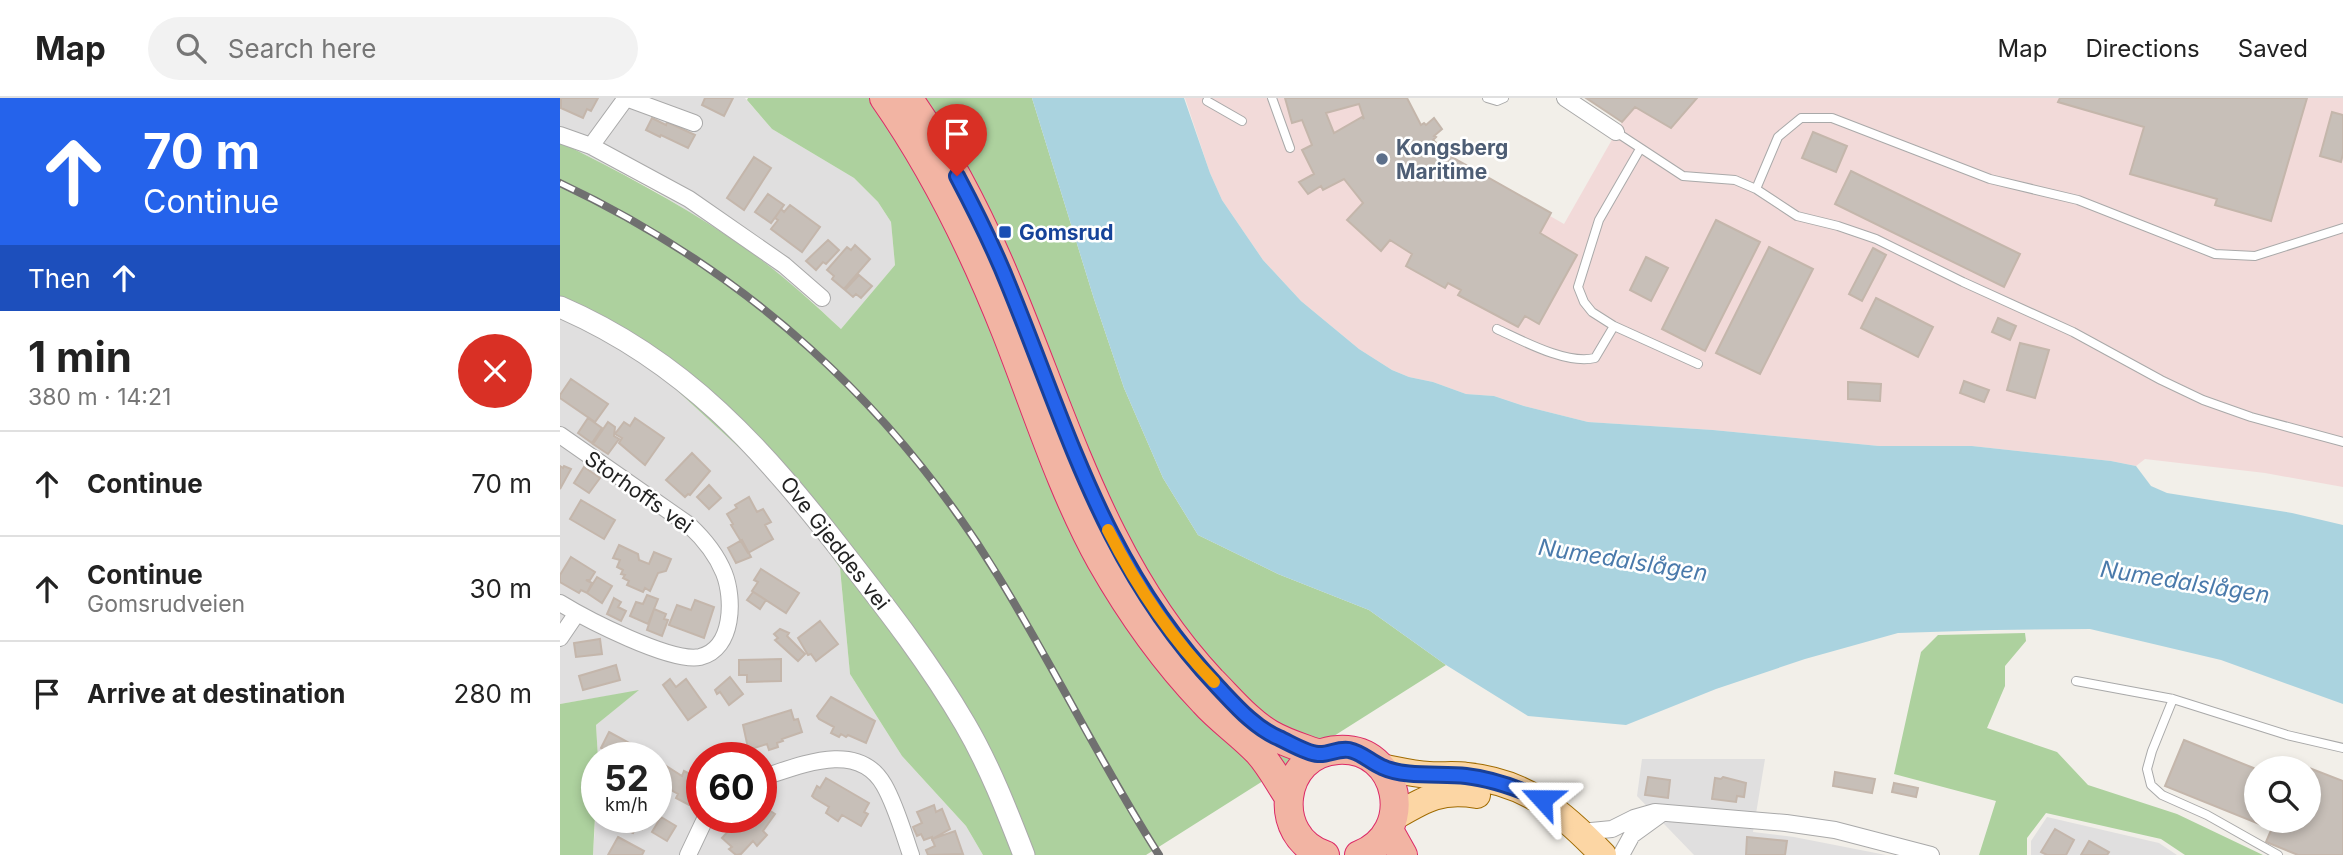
<!DOCTYPE html>
<html lang="en">
<head>
<meta charset="utf-8">
<style>
  :root { --surface:#fff; --page:#f2f2f2; --text:#222; --muted:#767676; --line:#e0e0e0 }
  body { margin:0; font-family:Inter,sans-serif; background:var(--page); color:var(--text); height:100vh; display:flex; flex-direction:column; font-size:26px; white-space:nowrap }
  * { box-sizing:border-box; margin:0 }
  p { font-size:23px; color:var(--muted) }
  .icon { flex:none; width:38px; height:38px; fill:none; stroke:currentColor; stroke-width:2; stroke-linecap:round; stroke-linejoin:round }
  .map { position:relative; flex:1; overflow:hidden }
  .panel { display:flex; flex-direction:column; background:var(--surface); width:560px }
  .panel>* { flex:none }
  .hud { background:#2563eb; color:#fff; overflow:hidden }
  .controls { position:absolute; left:1684px; top:658px; display:grid; gap:14px }
  .controls a { display:grid; place-items:center; width:77px; height:77px; border-radius:50%; background:var(--surface); box-shadow:0 4px 10px #0003; font-size:35px }
  .speed { position:absolute; left:21px; top:644px; display:flex; gap:14px; font-size:35px; font-weight:700; text-align:center }
  .speed>* { display:grid; place-content:center; width:91px; height:91px; border-radius:50%; background:var(--surface); box-shadow:0 4px 10px #0003; line-height:1 }
  .speed small { font-size:18px; font-weight:400 }
  .speed .limit { border:10px solid #d22; background:#fff; color:#111 }
  .pin { position:absolute; display:grid; place-items:center; width:60px; height:60px; color:#fff; margin:-72px -30px; border-radius:50% 50% 50% 0; rotate:-45deg; box-shadow:0 0 7px #0007 }
  .pin .icon { rotate:45deg }
  .me { position:absolute; width:77px; margin:-38px; rotate:294deg; stroke-linejoin:round; filter:drop-shadow(0 0 5px #0008) }
  .turn { display:flex; align-items:center; gap:24px; height:147px; padding:0 28px; font-size:32px }
  .turn .icon { width:91px; height:91px; stroke-width:2.5 }
  .turn b { display:block; font-size:49px; line-height:60px }
  .then { display:flex; align-items:center; height:66px; padding:0 28px; background:#0003; gap:14px; font-size:26px }
  .round { display:grid; place-items:center; flex:none; width:74px; height:74px; border-radius:37px; background:var(--page) }
  .headline { display:flex; align-items:center; justify-content:space-between; height:119px; padding:0 28px }
  h1 { font-size:42px; font-weight:700; line-height:52px }
  ul { padding:0; list-style:none }
  li { display:flex; align-items:center; gap:21px; height:105px; padding:0 28px; border-top:2px solid var(--line) }
  li div { flex:1 }
  li b { display:block; font-size:26px }
  li em { font-style:normal }
  header { display:flex; align-items:center; gap:42px; box-sizing:border-box; height:98px; padding:0 35px; background:var(--surface); border-bottom:2px solid var(--line) }
  header strong { font-size:33px }
  nav { display:flex; gap:38px; margin-inline-start:auto; font-size:24px }
  .search { width:490px; height:63px; background:var(--page); display:flex; align-items:center; gap:18px; box-sizing:border-box; padding:0 24px; border-radius:38px; color:var(--muted); font-size:26px }
  main { display:flex; flex:1; min-height:0 }
  .map>svg:first-child { display:block }
</style>
</head>
<body>
<header>
<strong>Map</strong>
<div class="search"><svg class="icon" aria-label="search" viewBox="0 0 24 24"><circle cx="10" cy="10" r="6"/><path d="M15 15l6 6"/></svg>Search here</div>
<nav><a>Map</a><a>Directions</a><a>Saved</a></nav>
</header>
<main>
<section class="panel">
<div class="hud">
<div class="turn"><svg class="icon" aria-label="ahead" viewBox="0 0 24 24"><path d="M12 20V5M6 11l6-6 6 6"/></svg><div><b>70 m</b>Continue</div></div>
<div class="then">Then<svg class="icon" aria-label="ahead" viewBox="0 0 24 24"><path d="M12 20V5M6 11l6-6 6 6"/></svg></div>
</div>
<div class="headline"><div><h1>1 min</h1><p>380 m · 14:21</p></div><a class="round" style="background:#d93025;color:#fff"><svg class="icon" aria-label="close" viewBox="0 0 24 24"><path d="M6 6l12 12M18 6L6 18"/></svg></a></div>
<ul>
<li><svg class="icon" aria-label="ahead" viewBox="0 0 24 24"><path d="M12 20V5M6 11l6-6 6 6"/></svg><div><b>Continue</b></div><em>70 m</em></li>
<li><svg class="icon" aria-label="ahead" viewBox="0 0 24 24"><path d="M12 20V5M6 11l6-6 6 6"/></svg><div><b>Continue</b><p>Gomsrudveien</p></div><em>30 m</em></li>
<li><svg class="icon" aria-label="arrive" viewBox="0 0 24 24"><path d="M6 21V4h12l-3 4 3 4H6"/></svg><div><b>Arrive at destination</b></div><em>280 m</em></li>
</ul>
</section>
<div class="map">
<svg width="1783" height="757" viewBox="0 0 1783 757">
  <rect width="100%" height="100%" fill="#f2efe9"/>
  <path fill="#e0dfdf" fill-rule="evenodd" d="M 0,0 L 185,0 L 212,31 L 294,80 L 318,104 L 331,124 L 335,167 L 281,231 L 248,200 L 171,140 L 87,88 L 0,44 Z
    M 0,215 L 85,263 L 224,391 L 280,470 L 290,576 L 342,658 L 406,728 L 423,757 L 33,757 L 37,696 L 37,719 L 96,719 L 96,660 L 38,660 L 36,627 L 77,593 L 0,606 ZM 142,660 L 201,660 L 201,719 L 142,719 Z
    M 1082,661 L 1205,661 L 1193,734 L 1234,739 L 1326,757 L 1134,757 L 1077,698 Z
    M 1487,719 L 1599,745 L 1617,757 L 1471,757 L 1471,743 Z"/>
  <path fill="#f2dad9" d="M 625,0 L 847,0 L 861,27 L 864,25 L 866,27 L 874,20 L 882,31 L 875,37 L 873,42 L 892,59 L 991,115 L 990,118 L 1004,126 L 1062,24 L 1075,8 L 1111,30 L 1137,0 L 1783,0 L 1783,389 L 1705,375 L 1585,361 L 1576,368 L 1551,363 L 1412,348 L 1319,348 L 1153,332 L 1028,324 L 964,308 L 934,298 L 906,296 L 873,284 L 849,279 L 832,272 L 799,251 L 741,203 L 703,162 L 662,102 L 650,75 Z"/>
  <path fill="#add19e" d="M 188,0 L 472,0 L 534,201 L 564,290 L 603,380 L 638,437 L 718,476 L 809,512 L 886,567 L 586,757 L 423,757 L 406,728 L 342,658 L 290,576 L 280,470 L 224,391 L 85,263 L 0,215 L 0,44 C 58,73 115,103 169,139 C 209,165 246,198 281,231 L 335,167 L 331,124 L 318,104 L 294,80 L 212,31 L 187,2 Z
    M 1465,535 L 1466,543 L 1445,568 L 1445,588 L 1427,630 L 1497,654 L 1528,687 L 1617,716 L 1703,757 L 1625,757 L 1601,741 L 1486,715 L 1467,740 L 1467,757 L 1419,757 L 1436,703 L 1334,676 L 1361,554 L 1378,537 Z
    M 79,592 L 36,627 L 38,660 L 33,757 L 0,757 L 0,606 Z"/>
  <path fill="#aad3df" d="M 472,0 L 624,0 L 650,75 L 662,102 L 703,162 L 741,203 L 799,251 L 832,272 L 849,279 L 873,284 L 906,296 L 934,298 L 964,308 L 1028,324 L 1153,332 L 1319,348 L 1412,348 L 1551,363 L 1576,368 L 1591,388 L 1607,395 L 1732,415 L 1783,427 L 1783,606 L 1661,562 L 1530,531 L 1435,532 L 1338,535 L 1245,561 L 1156,591 L 1066,627 L 968,618 L 886,567 L 809,512 L 718,476 L 638,437 L 603,380 L 564,290 L 534,201 Z"/>
  <path fill="#c7bfb8" stroke="#c4b6ab" stroke-width="2" fill-rule="evenodd" d="M 1,0 L 38,0 L 31,13 L 27,11 L 23,20 L 1,10 Z
    M 145,0 L 173,0 L 164,18 L 142,7 Z
    M 725,0 L 847,0 L 861,27 L 864,25 L 866,27 L 874,20 L 882,31 L 874,38 L 876,39 L 873,42 L 892,59 L 991,115 L 980,135 L 1017,157 L 979,226 L 965,218 L 958,229 L 898,197 L 901,192 L 888,185 L 885,190 L 846,168 L 852,156 L 830,142 L 821,153 L 787,122 L 803,105 L 784,81 L 763,92 L 761,88 L 748,96 L 739,84 L 754,76 L 742,52 L 752,47 L 742,22 L 732,25 ZM 799,6 L 804,21 L 802,19 L 774,35 L 766,15 Z
    M 1026,0 L 1137,0 L 1111,30 L 1075,9 L 1062,24 Z
    M 1500,0 L 1747,0 L 1711,123 L 1655,107 L 1657,101 L 1570,76 L 1584,29 L 1498,4 Z
    M 1772,14 L 1783,17 L 1783,56 L 1781,64 L 1760,58 Z
    M 92,20 L 106,27 L 107,24 L 135,37 L 128,50 L 101,37 L 100,39 L 86,32 Z
    M 1253,34 L 1287,48 L 1276,74 L 1242,60 Z
    M 194,59 L 211,70 L 184,112 L 167,100 Z
    M 1291,73 L 1460,156 L 1444,189 L 1275,106 Z
    M 208,96 L 224,107 L 211,125 L 195,114 Z
    M 230,107 L 260,129 L 242,154 L 211,131 L 218,122 L 215,120 L 221,111 L 224,114 Z
    M 1156,122 L 1200,144 L 1145,253 L 1102,231 Z
    M 268,142 L 279,152 L 266,166 L 263,164 L 256,172 L 246,163 Z
    M 295,147 L 310,161 L 284,191 L 272,181 L 274,178 L 267,172 L 287,149 L 291,152 Z
    M 1209,149 L 1253,171 L 1200,276 L 1156,255 Z
    M 1313,150 L 1326,157 L 1302,203 L 1289,196 Z
    M 1086,159 L 1108,170 L 1091,203 L 1070,192 Z
    M 299,177 L 312,188 L 301,200 L 296,196 L 293,199 L 285,192 Z
    M 1316,200 L 1373,229 L 1358,259 L 1301,230 Z
    M 1438,220 L 1456,228 L 1450,242 L 1432,234 Z
    M 1460,245 L 1489,252 L 1475,300 L 1447,292 Z
    M 11,281 L 48,306 L 35,324 L 0,300 L 0,297 Z
    M 1404,283 L 1429,292 L 1424,304 L 1400,295 Z
    M 1288,284 L 1321,286 L 1320,303 L 1288,301 Z
    M 28,320 L 42,330 L 32,345 L 18,335 Z
    M 75,320 L 104,340 L 85,367 L 59,345 L 62,340 L 55,336 L 64,324 L 70,328 Z
    M 48,324 L 55,329 L 54,338 L 59,341 L 48,356 L 33,346 Z
    M 132,355 L 150,373 L 130,397 L 128,396 L 125,399 L 106,382 Z
    M 0,368 L 3,370 L 4,368 L 11,371 L 0,391 Z
    M 24,369 L 40,380 L 29,395 L 14,385 Z
    M 149,387 L 161,400 L 149,411 L 137,399 Z
    M 189,399 L 197,414 L 203,411 L 211,424 L 205,427 L 213,441 L 188,455 L 171,427 L 173,426 L 167,416 L 177,410 L 175,407 Z
    M 21,402 L 55,422 L 44,441 L 10,421 Z
    M 182,442 L 191,459 L 176,465 L 168,450 Z
    M 59,447 L 78,456 L 79,462 L 89,466 L 94,454 L 111,461 L 106,473 L 98,475 L 90,493 L 85,490 L 83,494 L 67,487 L 69,483 L 63,480 L 65,477 L 61,476 L 63,472 L 57,469 L 60,462 L 53,460 Z
    M 11,459 L 35,474 L 30,482 L 26,482 L 32,485 L 27,495 L 21,492 L 19,495 L 0,484 L 0,477 Z
    M 201,471 L 239,495 L 226,515 L 192,493 L 198,484 L 194,482 Z
    M 37,479 L 52,488 L 42,505 L 27,495 Z
    M 193,494 L 206,502 L 200,511 L 187,502 Z
    M 87,497 L 98,501 L 88,526 L 70,518 L 76,504 L 83,506 Z
    M 54,500 L 61,504 L 58,509 L 66,513 L 61,523 L 47,516 Z
    M 135,502 L 154,509 L 144,540 L 109,527 L 117,507 L 131,512 Z
    M 94,511 L 106,516 L 104,521 L 108,522 L 102,538 L 87,532 Z
    M 260,523 L 278,546 L 256,563 L 251,556 L 248,557 L 238,540 Z
    M 220,531 L 229,535 L 227,538 L 245,556 L 238,563 L 215,542 L 218,540 L 214,536 Z
    M 40,541 L 42,556 L 16,559 L 14,545 Z
    M 221,561 L 221,583 L 187,584 L 187,577 L 179,577 L 179,562 Z
    M 56,567 L 60,582 L 23,592 L 19,578 Z
    M 170,579 L 183,596 L 169,607 L 160,594 L 157,596 L 155,592 Z
    M 110,581 L 116,589 L 126,581 L 146,609 L 128,622 L 103,587 Z
    M 271,599 L 315,623 L 306,645 L 288,637 L 286,639 L 281,636 L 279,639 L 271,635 L 274,629 L 259,621 L 257,618 Z
    M 231,612 L 234,622 L 238,621 L 242,634 L 222,641 L 223,643 L 217,645 L 218,649 L 209,652 L 207,646 L 191,651 L 188,650 L 183,627 Z
    M 49,634 L 75,648 L 71,654 L 75,657 L 78,652 L 92,660 L 44,658 L 47,654 L 41,650 Z
    M 1624,642 L 1696,671 L 1696,723 L 1711,723 L 1709,730 L 1605,688 Z
    M 100,664 L 122,678 L 124,673 L 142,682 L 129,707 L 116,700 L 118,696 L 109,691 L 105,699 L 96,694 L 96,668 Z
    M 1744,668 L 1783,683 L 1783,757 L 1738,757 L 1706,744 L 1715,723 L 1748,723 L 1748,670 L 1743,670 Z
    M 1275,674 L 1315,681 L 1312,695 L 1273,688 Z
    M 1088,679 L 1110,682 L 1108,700 L 1085,697 Z
    M 1163,679 L 1186,685 L 1184,699 L 1177,698 L 1176,704 L 1152,701 L 1155,680 L 1161,681 Z
    M 266,680 L 309,705 L 304,714 L 308,716 L 301,728 L 282,717 L 278,723 L 266,715 L 269,709 L 254,700 L 252,698 L 257,688 L 260,690 Z
    M 1334,685 L 1358,690 L 1356,699 L 1332,694 Z
    M 201,707 L 215,716 L 203,733 L 207,737 L 197,748 L 193,743 L 181,756 L 176,757 L 169,751 L 172,749 L 162,740 L 181,719 L 201,719 Z
    M 374,707 L 376,714 L 382,711 L 390,731 L 372,741 L 372,739 L 364,742 L 361,736 L 357,738 L 353,729 L 362,725 L 357,714 Z
    M 55,719 L 88,719 L 82,731 L 77,728 L 73,735 L 63,731 L 64,730 L 52,724 Z
    M 101,719 L 116,728 L 107,743 L 92,734 Z
    M 1495,731 L 1514,742 L 1506,757 L 1487,757 L 1481,754 Z
    M 395,733 L 403,756 L 368,757 L 366,752 L 375,748 L 372,741 Z
    M 58,739 L 84,753 L 82,757 L 48,757 Z
    M 1187,739 L 1227,743 L 1225,757 L 1186,757 Z
    M 1529,743 L 1549,754 L 1547,757 L 1521,757 Z"/>
  <g fill="none" stroke-linecap="round" stroke-linejoin="round">
    <defs>
      <path id="service" d="M 712,0 L 730,50
        M 927,0 L 937,3 L 944,0
        M 647,3 L 682,23
        M 1056,34 L 1123,78 L 1175,82 L 1196,91 L 1237,118 L 1278,128 L 1316,141 L 1403,184 L 1513,234 L 1601,282 L 1643,302 L 1691,319 L 1783,344
        M 1080,51 L 1039,122 L 1018,189 L 1024,204 L 1032,214 L 1054,228 L 1138,266
        M 1196,91 L 1218,39 L 1241,20 L 1272,20 L 1430,81 L 1518,102 L 1655,156 L 1695,158 L 1783,130
        M 937,231 C 963,243 1007,267 1035,260 L 1054,228
        M 1516,583 L 1613,601 L 1727,637 L 1783,650
        M 1613,601 L 1592,653 L 1587,671 L 1591,687 L 1602,697 L 1647,717 L 1718,757"/>
      <path id="minor" d="M 1005,0 L 1056,34
        M 0,37 L 31,48 L 129,101 L 224,167 L 262,200
        M 31,48 L 66,0 L 134,25
        M 0,337 L 129,427 C 144,441 156,455 164,475 C 174,500 174,551 140,559 C 111,565 26,521 0,505
        M 0,540 L 17,515
        M 201,680 C 239,668 298,641 324,687 C 336,708 343,734 351,757
        M 1021,734 L 1052,731 L 1074,720 L 1095,714 L 1226,725 L 1275,732 L 1371,757
        M 128,757 L 146,719
        M 1061,757 L 1072,737 L 1101,716"/>
      <path id="tertiary" d="M 0,209 C 125,263 204,352 285,457 C 328,512 370,566 405,626 C 429,667 447,713 464,757"/>
      <path id="primary" d="M 821,669 C 837,672 853,676 869,677 C 882,678 894,676 907,678 C 967,684 1003,715 1043,757
        M 834,719 C 865,701 880,691 917,697"/>
      <path id="trunk" d="M 324,0 C 375,73 413,151 446,234 C 476,310 501,391 541,463 C 570,514 603,561 644,604 C 660,622 681,636 698,654 C 710,667 718,683 728,698
        M 348,0 C 389,58 421,121 448,186 C 506,324 546,471 652,583 C 670,601 688,623 710,636 C 725,645 743,650 759,656
        M 829,732 L 843,757
        M 765,757 C 710,739 720,655 778,652 C 840,648 857,735 799,757"/>
    </defs>
    <use href="#service" stroke="#a9a9a9" stroke-width="10"/>
    <use href="#minor" stroke="#a9a9a9" stroke-width="18"/>
    <use href="#tertiary" stroke="#a9a9a9" stroke-width="23"/>
    <use href="#primary" stroke="#a06b00" stroke-width="28"/>
    <use href="#trunk" stroke="#dc2a67" stroke-width="30"/>
    <use href="#service" stroke="#fff" stroke-width="8"/>
    <use href="#minor" stroke="#fff" stroke-width="16"/>
    <use href="#tertiary" stroke="#fff" stroke-width="21"/>
    <use href="#primary" stroke="#fcd6a4" stroke-width="26"/>
    <use href="#trunk" stroke="#f2b4a3" stroke-width="28"/>
    <defs>
      <path id="rail" d="M 0,85 C 183,171 333,305 438,478 C 494,569 541,666 599,757"/>
    </defs>
    <use href="#rail" stroke="#707070" stroke-width="8"/>
    <use href="#rail" stroke="#fff" stroke-width="5" stroke-dasharray="16" stroke-linecap="butt"/>
  </g>
  <g fill="none" stroke-linecap="round" stroke-linejoin="round">
    <defs>
      <path id="route" d="M 397,78 C 416,114 434,150 449,188 C 509,335 545,470 658,589 C 676,608 695,630 719,640 C 730,645 746,655 758,656 C 769,657 778,650 789,652 C 803,655 810,664 822,669 C 846,680 881,675 906,678 C 933,681 957,690 982,701"/>
    </defs>
    <use href="#route" stroke="#184099" stroke-width="18"/>
    <use href="#route" stroke="#2563eb" stroke-width="12"/>
    <path stroke="#f59e0b" stroke-width="12" d="M 548,432 C 576,487 610,539 654,584"/>
  </g>
  <circle fill="#5c6f8a" stroke="#fff" stroke-width="2.5" cx="822" cy="61" r="7"/>
  <rect fill="#1a4fb4" stroke="#fff" stroke-width="2.5" x="438" y="127" width="14" height="14" rx="3.5"/>
  <g text-anchor="middle" dominant-baseline="central" stroke-width="5" stroke-linejoin="round" paint-order="stroke">
    <g font-size="21" font-weight="bold" fill="#4e5e75" stroke="#fff" text-anchor="start">
      <text x="836" y="49">Kongsberg<tspan x="836" dy="24">Maritime</tspan></text>
    </g>
    <g font-size="21" font-weight="bold" fill="#164399" stroke="#fff" text-anchor="start">
      <text x="459" y="134">Gomsrud</text>
    </g>
    <g font-size="21" fill="#222" stroke="#fff">
      <text transform="translate(79 394) rotate(35)">Storhoffs vei</text>
      <text transform="translate(275 445) rotate(52)">Ove Gjeddes vei</text>
    </g>
    <g font-size="23" font-style="italic" fill="#4a7aab" stroke="#fff">
      <text transform="translate(1063 462) rotate(9)">Numedalslågen</text>
      <text transform="translate(1625 484) rotate(9)">Numedalslågen</text>
    </g>
  </g>
</svg>
<div class="controls">
<a><svg class="icon" aria-label="search" viewBox="0 0 24 24"><circle cx="10" cy="10" r="6"/><path d="M15 15l6 6"/></svg></a>
</div>
<div class="speed"><div>52<small>km/h</small></div><div class="limit">60</div></div>
<div class="pin" style="left:397px;top:78px;background:#d93025"><svg class="icon" aria-label="arrive" viewBox="0 0 24 24"><path d="M6 21V4h12l-3 4 3 4H6"/></svg></div>
<svg class="me" style="left:982px;top:701px" viewBox="-20 -20 40 40"><path d="M0-17L14 15 0 8-14 15z" fill="#2563eb" stroke="#fff" stroke-width="4"/></svg>
</div>
</main>
</body>
</html>
